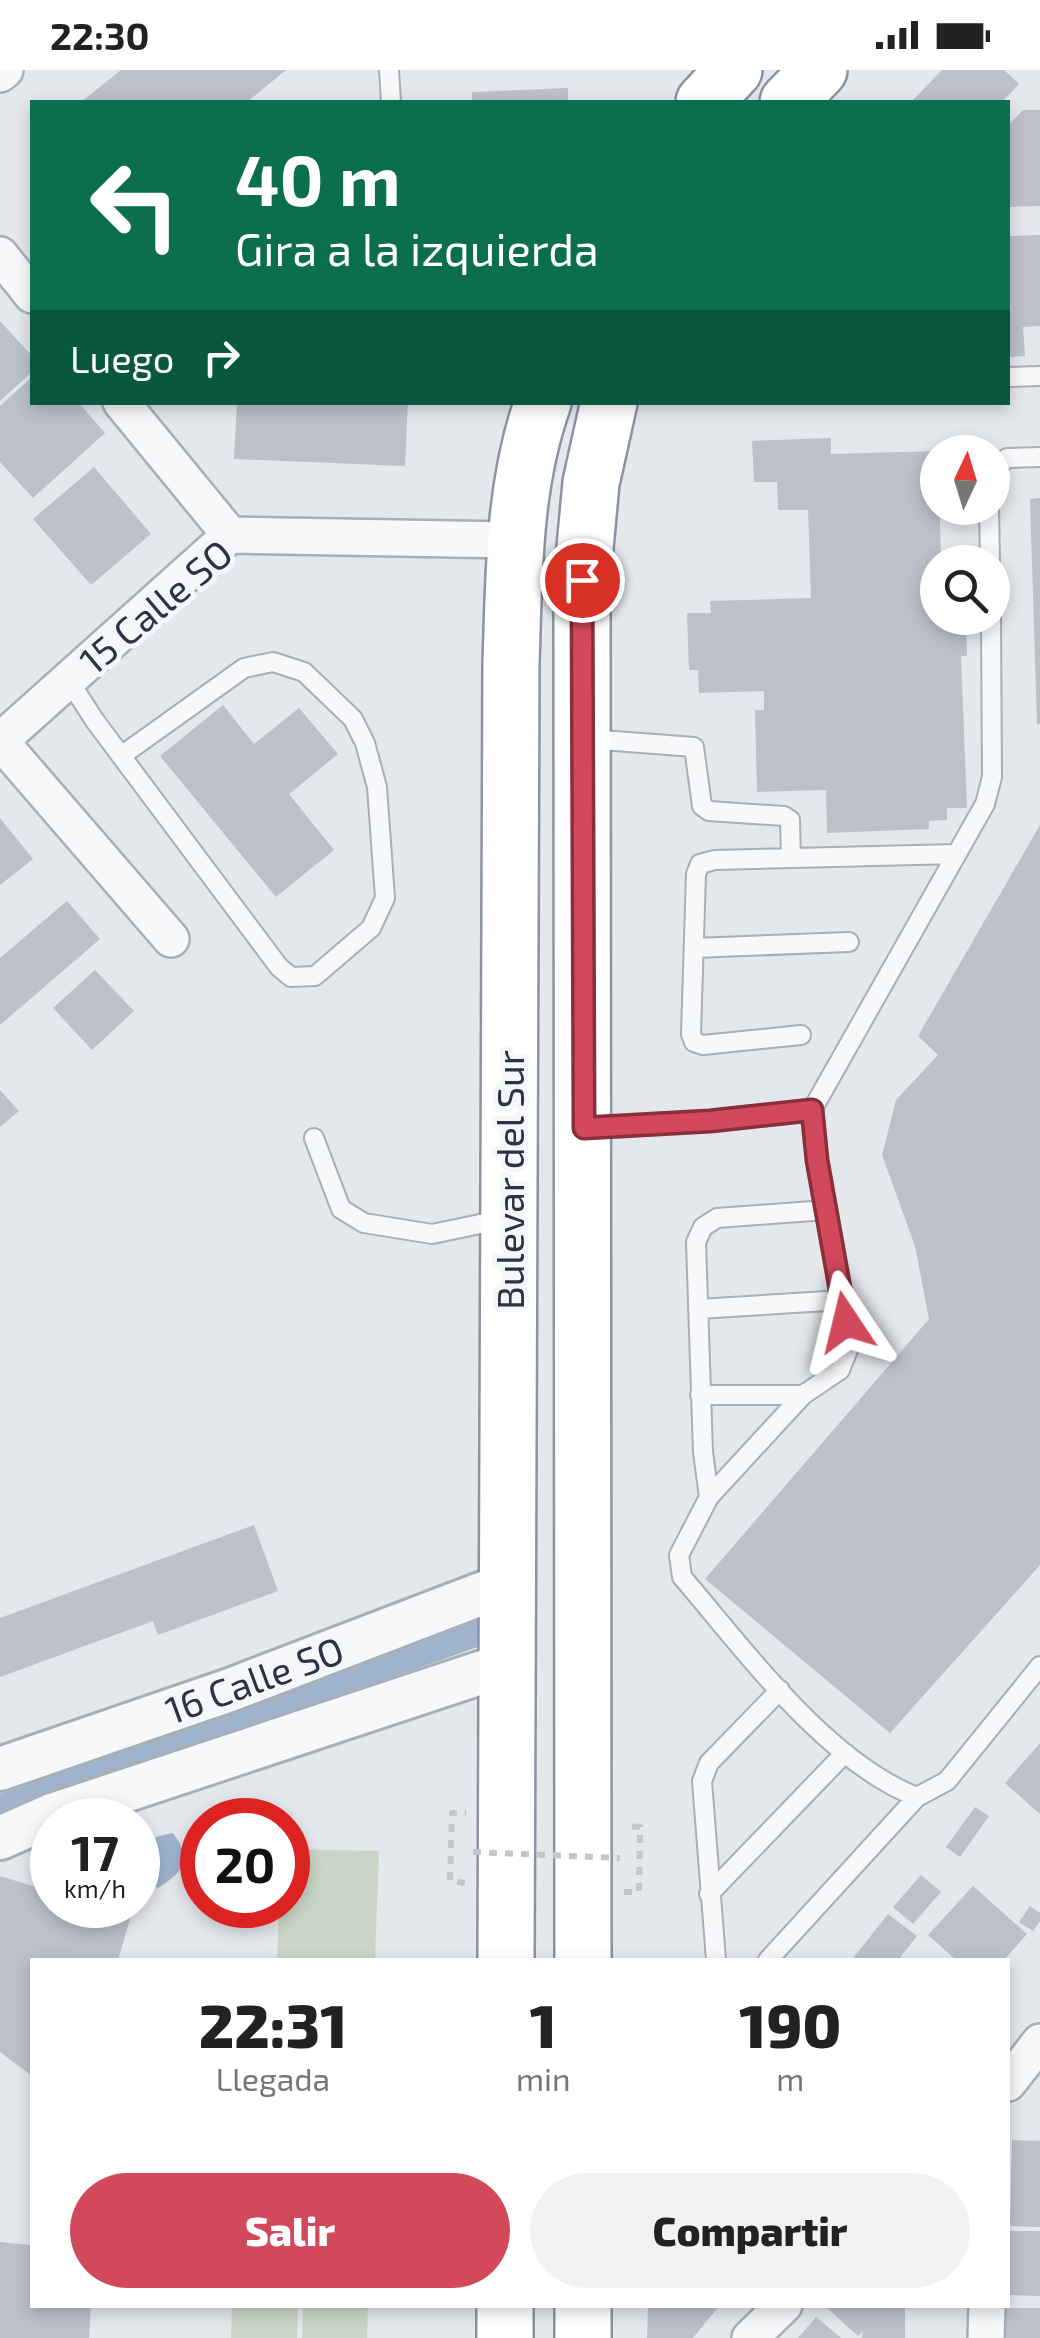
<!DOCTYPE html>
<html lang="es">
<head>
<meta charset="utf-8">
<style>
  :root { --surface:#fff; --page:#f2f2f2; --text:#222; --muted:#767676; --accent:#d1495b }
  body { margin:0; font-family:"Exo 2",sans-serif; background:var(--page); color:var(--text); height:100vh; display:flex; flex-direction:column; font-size:38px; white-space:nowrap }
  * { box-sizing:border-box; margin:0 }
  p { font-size:32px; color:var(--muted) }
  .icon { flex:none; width:55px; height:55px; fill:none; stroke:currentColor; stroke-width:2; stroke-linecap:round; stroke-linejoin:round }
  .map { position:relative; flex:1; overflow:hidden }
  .details { position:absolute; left:30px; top:1888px; width:980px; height:350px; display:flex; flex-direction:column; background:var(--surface); border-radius:0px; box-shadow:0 5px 15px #0003 }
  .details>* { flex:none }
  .guide { position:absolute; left:30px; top:30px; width:980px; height:305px; border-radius:0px; box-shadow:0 5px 15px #0003; background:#0b6e4f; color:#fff; overflow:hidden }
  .needle { width:65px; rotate:4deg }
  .controls { position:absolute; left:920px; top:365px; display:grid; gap:20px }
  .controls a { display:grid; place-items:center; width:90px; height:90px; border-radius:50%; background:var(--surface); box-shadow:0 5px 15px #0003; font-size:50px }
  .speed { position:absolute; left:30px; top:1728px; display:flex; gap:20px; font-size:50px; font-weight:700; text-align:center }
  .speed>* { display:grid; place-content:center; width:130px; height:130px; border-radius:50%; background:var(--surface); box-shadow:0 5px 15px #0003; line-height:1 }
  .speed small { font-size:25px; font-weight:400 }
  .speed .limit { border:15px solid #d22; background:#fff; color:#111 }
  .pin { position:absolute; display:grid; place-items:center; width:85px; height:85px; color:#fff; margin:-42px; border:5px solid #fff; border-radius:50%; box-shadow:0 2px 10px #0007 }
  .me { position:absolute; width:110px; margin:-55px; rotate:350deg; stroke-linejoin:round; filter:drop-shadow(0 0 8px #0008) }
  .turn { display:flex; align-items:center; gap:35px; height:210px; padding:0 40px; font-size:45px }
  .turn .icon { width:130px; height:130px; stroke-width:2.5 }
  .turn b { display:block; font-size:70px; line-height:85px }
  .then { display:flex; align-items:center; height:95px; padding:0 40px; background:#0003; gap:20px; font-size:38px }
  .eta { display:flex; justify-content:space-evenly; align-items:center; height:170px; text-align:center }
  .eta b { font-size:60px; font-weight:800; line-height:70px }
  .cta { display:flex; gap:20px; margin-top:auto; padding:20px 40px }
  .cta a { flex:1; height:115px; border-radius:60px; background:var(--accent); color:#fff; font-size:40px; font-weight:800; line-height:115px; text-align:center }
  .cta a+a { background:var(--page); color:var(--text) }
  .status { display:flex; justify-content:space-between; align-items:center; height:70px; padding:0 50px; background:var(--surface); direction:ltr }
  .status svg { height:28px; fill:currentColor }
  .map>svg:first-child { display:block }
</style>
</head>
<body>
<div class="status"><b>22:30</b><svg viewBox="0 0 49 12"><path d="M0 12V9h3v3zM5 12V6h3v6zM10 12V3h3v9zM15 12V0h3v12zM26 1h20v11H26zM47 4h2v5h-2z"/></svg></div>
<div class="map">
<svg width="1040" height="2268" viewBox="0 0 1040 2268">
  <rect width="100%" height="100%" fill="#e4e7ec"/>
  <path fill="#c9d6c5" d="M 288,1779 L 379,1781 L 375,1890 L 277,1890 L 279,1835 L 288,1835 Z
    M 232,2235 L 298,2235 L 297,2268 L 231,2268 Z
    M 303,2235 L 368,2235 L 367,2268 L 302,2268 Z"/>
  <path fill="#9fb4cc" d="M 487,1547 L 489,1573 L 0,1747 L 0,1724 Z
    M 173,1763 C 193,1790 184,1801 158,1818 L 138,1808 C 142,1779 141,1768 173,1763 Z"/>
  <path fill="#bbc0ca" d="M 121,0 L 286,0 L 247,32 L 81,32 Z
    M 942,0 L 1004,0 L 1019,14 L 1002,32 L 911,32 Z
    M 568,18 L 568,32 L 472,32 L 472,22 Z
    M 1023,40 L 1040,40 L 1040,136 L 1008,137 L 1008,56 Z
    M 1040,165 L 1040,256 L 1023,257 L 1025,286 L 1008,287 L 1008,166 Z
    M 0,251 L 32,286 L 32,302 L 0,331 Z
    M 32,307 L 32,332 L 78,332 L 105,363 L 33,428 L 0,392 L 0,336 Z
    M 237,332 L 408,332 L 405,396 L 234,389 Z
    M 831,368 L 831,384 L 938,381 L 941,492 L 938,492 L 938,548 L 966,548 L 967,586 L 961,586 L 967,738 L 947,738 L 947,750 L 929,751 L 929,759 L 827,763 L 826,720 L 757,722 L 755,640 L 764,640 L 764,621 L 699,623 L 698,600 L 689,600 L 687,543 L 711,543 L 710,531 L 811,528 L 808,440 L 778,440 L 777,412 L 754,412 L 752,371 Z
    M 94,397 L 151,464 L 91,515 L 33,449 Z
    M 1040,428 L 1040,654 L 1037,654 L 1030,429 Z
    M 223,635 L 254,674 L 299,638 L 338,684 L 289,724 L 334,780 L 276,827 L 160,686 Z
    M 0,748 L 33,789 L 0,815 Z
    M 1040,755 L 1040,1495 L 890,1663 L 705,1509 L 929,1249 L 915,1176 L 882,1085 L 896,1030 L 938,985 L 918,966 Z
    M 67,831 L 100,869 L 0,955 L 0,888 Z
    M 95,900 L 134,941 L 92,980 L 53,938 Z
    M 0,1020 L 19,1041 L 0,1057 Z
    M 254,1455 L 278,1521 L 158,1565 L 153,1551 L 0,1607 L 0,1548 Z
    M 1040,1673 L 1040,1744 L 1005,1713 Z
    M 975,1737 L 989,1746 L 960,1787 L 946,1777 Z
    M 921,1805 L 941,1822 L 913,1854 L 893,1837 Z
    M 0,1806 L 52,1822 L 52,1835 L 95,1835 L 131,1846 L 118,1890 L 32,1890 L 32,2006 L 0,1982 Z
    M 973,1816 L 1027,1864 L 1004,1890 L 956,1890 L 928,1865 Z
    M 1030,1836 L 1040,1843 L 1040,1851 L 1033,1861 L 1019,1852 Z
    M 888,1844 L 917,1866 L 898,1890 L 859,1890 L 854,1887 Z
    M 1012,2070 L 1040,2071 L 1040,2157 L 1010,2156 Z
    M 1008,2161 L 1040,2161 L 1040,2226 L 1008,2225 Z
    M 0,2172 L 32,2175 L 32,2235 L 91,2235 L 89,2268 L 0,2268 Z
    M 648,2235 L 720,2235 L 693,2268 L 647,2268 Z
    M 830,2235 L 905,2235 L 905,2268 L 862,2268 L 863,2261 L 858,2266 L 827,2238 Z
    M 998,2238 L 1040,2238 L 1040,2268 L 998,2268 Z
    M 816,2247 L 841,2268 L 798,2268 Z"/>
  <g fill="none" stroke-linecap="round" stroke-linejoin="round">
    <defs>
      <path id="service" d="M 389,0 L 391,32
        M 1008,307 L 1040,306
        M 992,412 L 995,400 L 1007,388 L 1040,387
        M 989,438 L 990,492
        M 68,609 L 95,651 L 279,897 L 291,907 L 315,906 L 371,858 L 385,828 L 377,717 L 365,673 L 353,649 L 304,602 L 273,592 L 244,598 L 121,686
        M 588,669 L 694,677 L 702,736 L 709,741 L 784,746 L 790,750 L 791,788
        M 694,878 L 849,872
        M 801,965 L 703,975 L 694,972 L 691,964 L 696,804 L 700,794 L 715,790 L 957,784
        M 589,1057 L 710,1051 L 812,1040 L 985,734 L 992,707 L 991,548
        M 314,1068 L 341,1139 L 364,1153 L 432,1164 L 504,1149
        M 698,1239 L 843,1230
        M 700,1325 L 803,1325 L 840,1300 L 850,1275 L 817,1090 L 812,1040
        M 803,1325 L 709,1427 L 679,1485 L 682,1507 C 744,1579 826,1692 917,1727 L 947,1711 L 1040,1596
        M 709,1427 L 703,1382 L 696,1172 L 703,1157 L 717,1148 L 826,1140
        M 709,1824 L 845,1683
        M 716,1890 L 702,1711 L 709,1693 L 780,1620
        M 768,1890 L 917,1727"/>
      <path id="minor" d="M 0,4 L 5,0
        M 0,185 L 32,225
        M 121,332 L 230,465
        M 0,671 L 230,465 L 515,470
        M 0,671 L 171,869
        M 1008,2013 L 1040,1972
        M 750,2268 L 784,2235
        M 986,2268 L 987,2235"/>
      <path id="tertiary" d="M 0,1699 L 230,1620 L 507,1514
        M 0,1768 L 52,1745 L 507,1594"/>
      <path id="trunk" d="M 704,32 L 734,0
        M 788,32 L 819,0
        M 506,1890 L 511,593 C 514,506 513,416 543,332
        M 583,1890 L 582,510 L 591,413 L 609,332
        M 583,2235 L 583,2268
        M 505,2268 L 505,2235"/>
    </defs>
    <use href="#service" stroke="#a9aeb7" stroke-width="22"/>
    <use href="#minor" stroke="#a9aeb7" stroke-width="40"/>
    <use href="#tertiary" stroke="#a9aeb7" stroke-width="48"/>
    <use href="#trunk" stroke="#8b94a3" stroke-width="60"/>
    <path stroke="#c2c5cb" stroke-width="6" stroke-dasharray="8 8" stroke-linecap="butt" d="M 465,1813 L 450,1811 L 452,1743 L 466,1743
      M 624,1822 L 639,1822 L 640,1757 L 627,1756"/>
    <use href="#service" stroke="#f7f8fa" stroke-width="18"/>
    <use href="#minor" stroke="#f7f8fa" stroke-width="35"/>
    <use href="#tertiary" stroke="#f7f8fa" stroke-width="42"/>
    <use href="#trunk" stroke="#fff" stroke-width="55"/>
    <path stroke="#c2c5cb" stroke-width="6" stroke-dasharray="8 8" stroke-linecap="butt" d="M 473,1782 L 620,1788"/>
  </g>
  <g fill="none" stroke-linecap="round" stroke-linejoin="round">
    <defs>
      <path id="route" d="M 582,510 L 584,1058 L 710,1051 L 812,1040 L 817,1090 L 846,1252"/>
    </defs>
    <use href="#route" stroke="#882f3b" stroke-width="25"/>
    <use href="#route" stroke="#d1495b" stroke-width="18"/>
  </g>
  <g text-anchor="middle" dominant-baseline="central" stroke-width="10" stroke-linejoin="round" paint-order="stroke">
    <g font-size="38" fill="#2b3445" stroke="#f4f6f9">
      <text transform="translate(155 536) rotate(-40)">15 Calle SO</text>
      <text transform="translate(509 1110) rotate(-90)">Bulevar del Sur</text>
      <text transform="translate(254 1609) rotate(-20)">16 Calle SO</text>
    </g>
  </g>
</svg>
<div class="controls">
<a><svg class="needle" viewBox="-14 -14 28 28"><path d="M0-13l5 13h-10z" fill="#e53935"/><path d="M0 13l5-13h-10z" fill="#767676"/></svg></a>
<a><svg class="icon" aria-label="search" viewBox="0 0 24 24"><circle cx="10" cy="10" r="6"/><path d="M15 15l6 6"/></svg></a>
</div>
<div class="speed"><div>17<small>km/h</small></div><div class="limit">20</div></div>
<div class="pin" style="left:582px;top:510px;background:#d93025"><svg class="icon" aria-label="arrive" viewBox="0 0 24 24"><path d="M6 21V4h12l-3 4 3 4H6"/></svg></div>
<svg class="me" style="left:846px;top:1252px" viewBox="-20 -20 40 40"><path d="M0-17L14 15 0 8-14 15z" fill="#d1495b" stroke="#fff" stroke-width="4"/></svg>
<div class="guide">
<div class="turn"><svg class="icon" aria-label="left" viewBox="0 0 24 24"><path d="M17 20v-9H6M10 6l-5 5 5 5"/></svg><div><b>40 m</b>Gira a la izquierda</div></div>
<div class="then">Luego<svg class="icon" aria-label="right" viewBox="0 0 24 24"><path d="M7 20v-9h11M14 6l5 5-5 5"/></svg></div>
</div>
<section class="details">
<div class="eta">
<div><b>22:31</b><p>Llegada</p></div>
<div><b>1</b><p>min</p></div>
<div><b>190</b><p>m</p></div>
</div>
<div class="cta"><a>Salir</a><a>Compartir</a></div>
</section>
</div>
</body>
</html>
